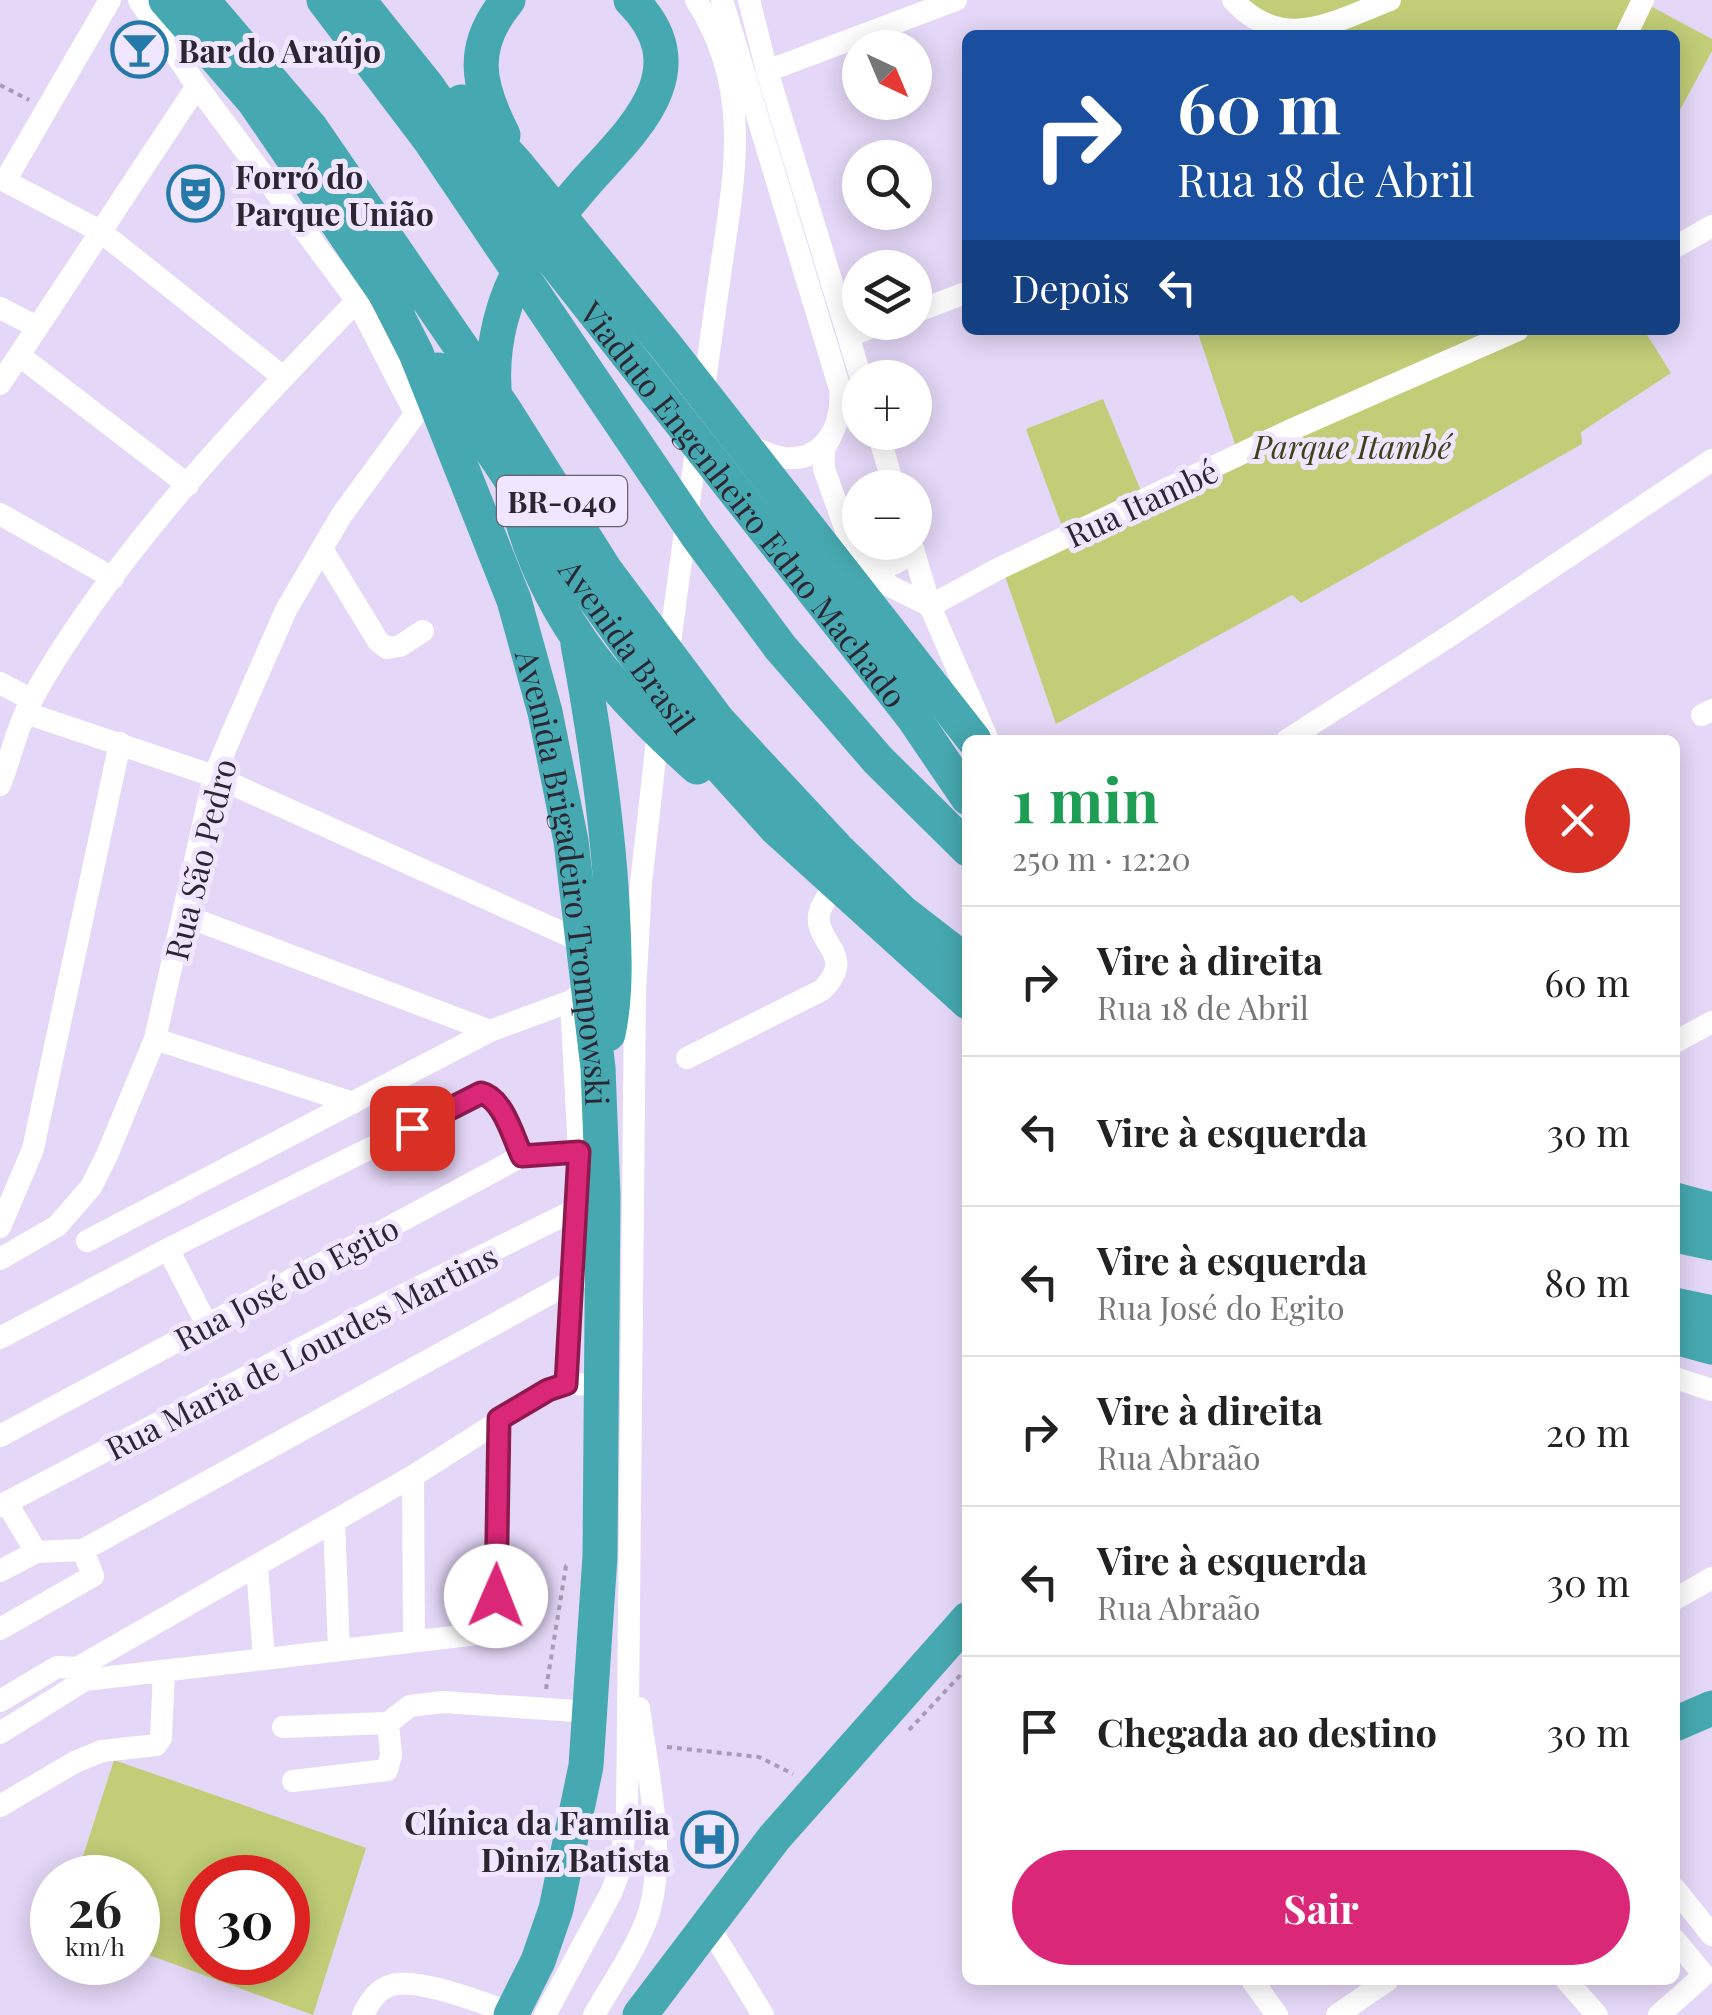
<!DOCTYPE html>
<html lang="pt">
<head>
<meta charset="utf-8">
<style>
  :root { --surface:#fff; --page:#f6f6f6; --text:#222; --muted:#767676; --line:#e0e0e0; --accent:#db2777 }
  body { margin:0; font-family:"Playfair Display",serif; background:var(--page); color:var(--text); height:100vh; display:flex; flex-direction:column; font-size:38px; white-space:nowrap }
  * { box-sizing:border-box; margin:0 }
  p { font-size:32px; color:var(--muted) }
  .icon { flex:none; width:55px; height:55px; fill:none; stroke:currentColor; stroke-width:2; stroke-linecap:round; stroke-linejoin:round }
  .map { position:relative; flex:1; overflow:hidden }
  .drawer { position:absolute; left:962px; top:735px; width:718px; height:1250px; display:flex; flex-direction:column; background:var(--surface); border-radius:15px; box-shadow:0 5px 25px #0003 }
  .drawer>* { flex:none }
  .banner { position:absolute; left:962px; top:30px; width:718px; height:305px; border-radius:15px; box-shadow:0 5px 25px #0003; background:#1a4fa0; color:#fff; overflow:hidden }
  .needle { width:65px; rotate:136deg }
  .buttons { position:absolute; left:842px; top:30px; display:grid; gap:20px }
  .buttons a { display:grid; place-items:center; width:90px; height:90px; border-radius:50%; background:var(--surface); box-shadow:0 5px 25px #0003; font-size:50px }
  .speed { position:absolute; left:30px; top:1855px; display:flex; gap:20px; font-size:50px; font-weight:700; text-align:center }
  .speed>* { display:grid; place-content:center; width:130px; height:130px; border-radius:50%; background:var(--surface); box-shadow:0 5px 25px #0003; line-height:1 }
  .speed small { font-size:25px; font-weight:400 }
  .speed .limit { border:15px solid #d22; background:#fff; color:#111 }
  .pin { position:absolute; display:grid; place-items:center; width:85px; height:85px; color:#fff; margin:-42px; border-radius:20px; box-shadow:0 5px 15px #0006 }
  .me { position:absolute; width:110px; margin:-55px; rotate:1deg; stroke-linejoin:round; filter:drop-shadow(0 0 8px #0008) }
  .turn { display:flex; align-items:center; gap:35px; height:210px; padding:0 50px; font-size:45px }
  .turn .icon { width:130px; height:130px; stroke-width:2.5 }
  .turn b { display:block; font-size:70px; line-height:85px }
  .then { display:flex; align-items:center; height:95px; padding:0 50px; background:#0003; gap:20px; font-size:38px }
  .round { display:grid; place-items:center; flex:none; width:105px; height:105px; border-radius:52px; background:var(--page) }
  .summary { display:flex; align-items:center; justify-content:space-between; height:170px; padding:0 50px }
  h1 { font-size:60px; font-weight:700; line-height:75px; color:#1e9e55 }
  .primary-button { display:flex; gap:20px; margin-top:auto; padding:20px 50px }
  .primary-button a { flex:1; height:115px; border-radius:60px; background:var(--accent); color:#fff; font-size:40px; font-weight:700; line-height:115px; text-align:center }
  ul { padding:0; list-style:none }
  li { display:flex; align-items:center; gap:30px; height:150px; padding:0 50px; border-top:2px solid var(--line) }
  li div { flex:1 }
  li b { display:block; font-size:38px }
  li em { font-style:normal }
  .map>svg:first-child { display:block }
</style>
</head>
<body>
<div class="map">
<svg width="1712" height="2015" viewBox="0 0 1712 2015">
  <rect width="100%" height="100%" fill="#e4d7f7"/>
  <path fill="#c1cd77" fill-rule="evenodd" d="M 1236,0 L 1639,0 L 1712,39 L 1712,51 L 1675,119 L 1675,35 L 1258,35 Z
    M 1197,330 L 1644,330 L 1671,373 L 1581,432 L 1582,444 L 1301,603 L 1292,595 L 1056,724 L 1005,576 L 1066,537 L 1026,429 L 1103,399 L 1141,491 L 1236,447 Z
    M 114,1760 L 366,1848 L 313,2015 L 138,1951 L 138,1878 L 76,1878 ZM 202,1878 L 288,1878 L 288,1962 L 202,1962 Z"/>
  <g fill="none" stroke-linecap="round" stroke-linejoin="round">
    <path stroke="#a69cb5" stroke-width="4" stroke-dasharray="5 5" stroke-linecap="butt" d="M 0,85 L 29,100
      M 546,1689 L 566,1566 L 571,1565
      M 909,1730 L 968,1667
      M 667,1747 L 759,1757 L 793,1774"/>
    <path stroke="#fff" stroke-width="22" d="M 110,0 L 5,181 L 100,231 L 283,377
      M 139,0 L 197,86 L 357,301 L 415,413
      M 696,0 C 749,82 737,163 723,254 C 716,302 709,351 703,399
      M 722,0 L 840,389 C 844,434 816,471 769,454 C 760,451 754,449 748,443
      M 749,0 L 767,71 L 861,378
      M 1233,0 C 1283,54 1333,22 1390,0
      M 1626,35 L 1643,0
      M 767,71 L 956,0
      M 1675,247 L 1712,226
      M 0,308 L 37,327
      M 915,312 L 968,292
      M 849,336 L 885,322
      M 20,356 L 188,485
      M 0,384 L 197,86
      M 878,432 L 894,488
      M 831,436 L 824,449 L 824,469 L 853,550 L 890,586 L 930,606 L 998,569 L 1293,429 L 1518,330
      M 0,514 L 113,578
      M 911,542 L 930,606 L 988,740
      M 322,549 L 378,641 L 387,648 L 400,646 L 423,631
      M 862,559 C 882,572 904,567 910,542
      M 668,657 L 698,436
      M 0,683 L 32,700
      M 26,713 L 214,776 L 583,942
      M 1702,715 L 1712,710
      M 1287,740 L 1448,637 L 1712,460
      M 0,785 C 11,757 17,726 32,699 C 116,548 257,404 377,280
      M 183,915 L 490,1031
      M 155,1039 L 353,1103
      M 1675,1042 L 1712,1022
      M 687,1058 L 822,990 C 868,945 784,939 837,886
      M 0,1227 L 33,1149 L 120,743
      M 87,1241 L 490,1031 L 571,1001
      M 168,1249 L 207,1325
      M 0,1259 L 57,1226 L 91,1187 L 107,1155 L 155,1039 L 214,776 L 236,724 L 286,610 L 341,516 L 430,394
      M 0,1338 L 168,1249 L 481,1093 C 503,1098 513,1137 522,1156
      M 1675,1378 L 1712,1390
      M 566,1384 L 579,1152 L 571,1001 L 582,993
      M 0,1436 L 522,1156 L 579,1152
      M 413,1476 L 414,1641
      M 7,1503 L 36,1552
      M 0,1506 L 397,1298 L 603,1196
      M 334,1522 L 339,1650
      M 257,1567 L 264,1659
      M 0,1571 L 36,1552 L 83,1550 L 573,1281 L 603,1268
      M 1675,1599 L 1712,1578
      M 0,1629 L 93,1576 L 83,1550
      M 85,1680 L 77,1668 L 413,1476 L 548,1390 L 566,1384 L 602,1385
      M 0,1701 L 57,1667 L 77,1668
      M 283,1727 L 388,1723 L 410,1706 L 443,1702 L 591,1712
      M 0,1733 L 85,1680 L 495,1632 L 499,1419
      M 293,1781 L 387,1770 L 391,1755 L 388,1723
      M 0,1806 L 75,1762 L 102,1751 L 156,1745 L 161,1738 L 164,1671
      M 1675,1889 L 1712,1935
      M 708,1925 L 763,2015
      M 1252,1980 L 1277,2015
      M 1566,1980 L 1597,2015
      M 363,2015 C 368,2004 376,1991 389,1986 C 414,1975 485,2004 512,2013
      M 545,2015 L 611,1893 L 619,1872 L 627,1818 L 635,993 L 641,883 L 659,723
      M 594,2015 C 612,1984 633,1954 646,1921 C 669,1862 647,1771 639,1708
      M 1337,2015 L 1388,1980
      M 1659,2015 L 1704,1975 L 1675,1940"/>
    <g stroke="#46a8b0" stroke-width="35">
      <path d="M 166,0 L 254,101 L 397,310"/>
      <path d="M 202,0 L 310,127 L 505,411 L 605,570 L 718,721 L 837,849 L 902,912 L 968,963"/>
      <path d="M 324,0 L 430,140 L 697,535 L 780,647 L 878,760 L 968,849"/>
      <path id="s1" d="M 358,0 L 427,86 L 506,200 L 913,717 L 968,798"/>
      <path d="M 461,102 L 519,167 L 665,345 L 974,740"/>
      <path d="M 503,135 C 477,84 469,47 508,0"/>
      <path id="s2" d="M 386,294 L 416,353 L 514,600 L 545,712 L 571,841 L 598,1068 L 603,1196 L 600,1556 L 586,1766 L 556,1909 L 538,1961 L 511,2015"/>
      <path id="s3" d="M 438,370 L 545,530 L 700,744 L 776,828 L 968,1002"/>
      <path d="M 495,400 C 489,347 503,292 534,247 C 550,224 569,202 587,181 C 635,128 700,69 631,0"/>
      <path d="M 522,519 C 552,624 618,696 697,767"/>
      <path d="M 578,644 C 594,730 607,815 612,903 C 614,947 617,991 608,1034"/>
      <path d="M 1675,1200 L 1712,1210"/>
      <path d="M 1675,1235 L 1712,1243"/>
      <path d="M 1675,1305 L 1712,1313"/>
      <path d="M 1675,1337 L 1712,1347"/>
      <path d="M 1675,1724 L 1712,1708"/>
      <path d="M 640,2015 L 774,1838 L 968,1619"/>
    </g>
  </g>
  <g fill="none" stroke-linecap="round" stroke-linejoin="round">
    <defs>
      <path id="route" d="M 412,1128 L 481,1093 C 503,1098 513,1137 522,1156 L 579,1152 L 566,1384 L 548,1390 L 499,1419 L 496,1596"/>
    </defs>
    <use href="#route" stroke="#8e194d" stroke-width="25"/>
    <use href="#route" stroke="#db2777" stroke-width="18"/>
  </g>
  <defs>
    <symbol id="bar-ring" viewBox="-11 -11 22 22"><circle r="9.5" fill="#f0e6ff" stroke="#2579a9" stroke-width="1.5"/><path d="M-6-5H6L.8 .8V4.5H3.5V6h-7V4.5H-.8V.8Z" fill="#2579a9"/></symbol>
    <symbol id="theatre-ring" viewBox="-11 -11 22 22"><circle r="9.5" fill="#f0e6ff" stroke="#2579a9" stroke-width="1.5"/><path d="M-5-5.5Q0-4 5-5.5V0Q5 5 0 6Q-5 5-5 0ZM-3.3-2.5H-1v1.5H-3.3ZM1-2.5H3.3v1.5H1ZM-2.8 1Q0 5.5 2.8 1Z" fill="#2579a9"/></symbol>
    <symbol id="hospital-ring" viewBox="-11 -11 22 22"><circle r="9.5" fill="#f0e6ff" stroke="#2579a9" stroke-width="1.5"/><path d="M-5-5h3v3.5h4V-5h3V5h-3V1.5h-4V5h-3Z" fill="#2579a9"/></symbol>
  </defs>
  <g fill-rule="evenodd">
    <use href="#bar-ring" x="108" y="18" width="63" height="63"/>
    <use href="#theatre-ring" x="164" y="162" width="63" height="63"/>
    <use href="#hospital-ring" x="678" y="1808" width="63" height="63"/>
  </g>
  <g text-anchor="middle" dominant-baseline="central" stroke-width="10" stroke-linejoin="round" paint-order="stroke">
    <rect fill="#f0e6ff" stroke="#666070" stroke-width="2.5" x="497" y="476" width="130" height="50" rx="8"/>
    <g font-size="30" font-weight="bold" fill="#2b2632">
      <text x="562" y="501">BR-040</text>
    </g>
    <g font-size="32" font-weight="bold" fill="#2b2632" stroke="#f0e6ff" text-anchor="start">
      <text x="178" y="49">Bar do Araújo</text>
      <text x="235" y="175">Forró do<tspan x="235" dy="37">Parque União</tspan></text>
      <text x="670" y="1821" text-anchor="end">Clínica da Família<tspan x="670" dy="37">Diniz Batista</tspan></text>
    </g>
    <g font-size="32" font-style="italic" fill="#3d421b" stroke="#f0e6ff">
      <text x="1352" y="445">Parque Itambé</text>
    </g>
    <g font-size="32" fill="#2b2632" stroke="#f0e6ff">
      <text transform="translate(1141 502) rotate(-25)">Rua Itambé</text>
      <text stroke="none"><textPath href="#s1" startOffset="635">Viaduto Engenheiro Edno Machado</textPath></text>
      <text stroke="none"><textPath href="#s3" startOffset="335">Avenida Brasil</textPath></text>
      <text transform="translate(199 859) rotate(-76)">Rua São Pedro</text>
      <text stroke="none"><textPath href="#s2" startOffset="615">Avenida Brigadeiro Trompowski</textPath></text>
      <text transform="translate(286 1282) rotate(-28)">Rua José do Egito</text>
      <text transform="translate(301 1351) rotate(-27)">Rua Maria de Lourdes Martins</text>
    </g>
  </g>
</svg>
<div class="buttons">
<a><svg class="needle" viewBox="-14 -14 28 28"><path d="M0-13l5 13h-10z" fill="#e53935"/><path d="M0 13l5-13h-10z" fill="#767676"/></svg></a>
<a><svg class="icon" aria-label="search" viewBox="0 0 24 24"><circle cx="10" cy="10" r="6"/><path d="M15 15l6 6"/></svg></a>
<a><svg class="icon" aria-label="layers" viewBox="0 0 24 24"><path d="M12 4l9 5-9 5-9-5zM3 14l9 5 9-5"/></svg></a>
<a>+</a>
<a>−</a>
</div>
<div class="speed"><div>26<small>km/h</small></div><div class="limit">30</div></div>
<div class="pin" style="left:412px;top:1128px;background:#d93025"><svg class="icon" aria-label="arrive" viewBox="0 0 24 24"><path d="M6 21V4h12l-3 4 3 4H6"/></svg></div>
<svg class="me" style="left:496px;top:1596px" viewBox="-20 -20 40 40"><circle r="19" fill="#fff"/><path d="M0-13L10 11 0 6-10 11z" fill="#db2777"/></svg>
<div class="banner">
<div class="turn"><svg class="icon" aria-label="right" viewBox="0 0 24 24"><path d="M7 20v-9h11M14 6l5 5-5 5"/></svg><div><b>60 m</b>Rua 18 de Abril</div></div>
<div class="then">Depois<svg class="icon" aria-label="left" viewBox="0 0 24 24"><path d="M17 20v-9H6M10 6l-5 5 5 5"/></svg></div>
</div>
<section class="drawer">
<div class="summary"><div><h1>1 min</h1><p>250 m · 12:20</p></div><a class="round" style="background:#d93025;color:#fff"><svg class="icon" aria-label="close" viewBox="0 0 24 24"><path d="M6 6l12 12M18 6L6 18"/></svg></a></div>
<ul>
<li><svg class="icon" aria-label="right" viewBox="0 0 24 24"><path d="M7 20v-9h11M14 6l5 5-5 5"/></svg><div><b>Vire à direita</b><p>Rua 18 de Abril</p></div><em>60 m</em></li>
<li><svg class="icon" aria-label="left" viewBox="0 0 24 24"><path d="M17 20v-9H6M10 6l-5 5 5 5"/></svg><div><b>Vire à esquerda</b></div><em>30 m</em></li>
<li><svg class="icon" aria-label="left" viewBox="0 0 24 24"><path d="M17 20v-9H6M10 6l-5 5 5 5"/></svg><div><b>Vire à esquerda</b><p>Rua José do Egito</p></div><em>80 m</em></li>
<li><svg class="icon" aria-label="right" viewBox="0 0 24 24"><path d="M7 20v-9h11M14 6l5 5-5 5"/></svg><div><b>Vire à direita</b><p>Rua Abraão</p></div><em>20 m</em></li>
<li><svg class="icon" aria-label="left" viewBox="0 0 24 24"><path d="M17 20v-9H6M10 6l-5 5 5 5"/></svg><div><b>Vire à esquerda</b><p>Rua Abraão</p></div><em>30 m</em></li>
<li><svg class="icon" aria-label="arrive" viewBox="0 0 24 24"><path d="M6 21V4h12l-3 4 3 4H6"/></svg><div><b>Chegada ao destino</b></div><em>30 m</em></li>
</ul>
<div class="primary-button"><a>Sair</a></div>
</section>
</div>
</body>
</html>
